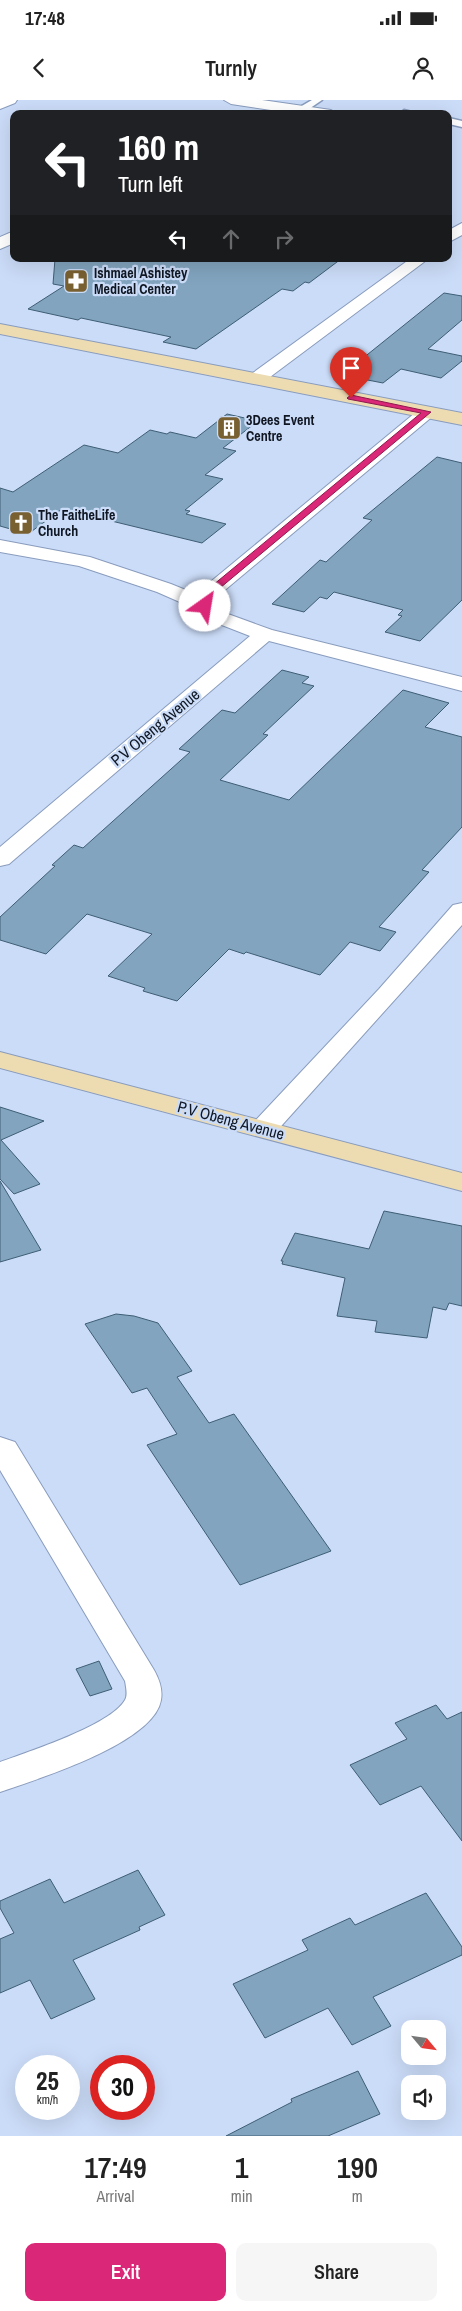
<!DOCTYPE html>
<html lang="en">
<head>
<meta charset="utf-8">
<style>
  :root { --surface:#fff; --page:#f6f6f6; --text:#222; --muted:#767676; --accent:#db2777 }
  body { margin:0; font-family:"Archivo Narrow",sans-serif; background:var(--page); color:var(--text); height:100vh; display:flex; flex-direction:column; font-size:19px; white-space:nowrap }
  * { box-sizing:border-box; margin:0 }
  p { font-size:16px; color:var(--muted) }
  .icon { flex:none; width:28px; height:28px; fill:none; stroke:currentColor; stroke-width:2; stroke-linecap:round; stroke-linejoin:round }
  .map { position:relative; height:2036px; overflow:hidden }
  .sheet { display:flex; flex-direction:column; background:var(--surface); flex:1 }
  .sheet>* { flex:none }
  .banner { position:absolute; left:10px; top:10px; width:442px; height:152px; border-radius:10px; box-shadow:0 5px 20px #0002; background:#202124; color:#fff; overflow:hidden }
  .needle { width:32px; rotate:119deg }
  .buttons { position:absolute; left:401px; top:1920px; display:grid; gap:10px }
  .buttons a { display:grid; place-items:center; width:45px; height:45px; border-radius:10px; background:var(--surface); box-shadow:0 5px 20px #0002; font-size:25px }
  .speed { position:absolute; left:15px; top:1955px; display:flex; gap:10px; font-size:25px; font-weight:700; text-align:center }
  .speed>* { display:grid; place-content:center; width:65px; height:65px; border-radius:50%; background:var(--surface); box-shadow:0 5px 20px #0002; line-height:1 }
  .speed small { font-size:12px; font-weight:400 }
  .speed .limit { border:8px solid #d22; background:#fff; color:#111 }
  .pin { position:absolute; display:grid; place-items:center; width:42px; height:42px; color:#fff; margin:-51px -21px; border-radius:50% 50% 50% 0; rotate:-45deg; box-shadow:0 0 5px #0007 }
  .pin .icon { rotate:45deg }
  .me { position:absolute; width:55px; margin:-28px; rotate:32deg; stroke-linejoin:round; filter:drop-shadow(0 0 4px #0008) }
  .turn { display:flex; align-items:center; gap:18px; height:105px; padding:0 25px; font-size:22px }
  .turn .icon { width:65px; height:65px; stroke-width:2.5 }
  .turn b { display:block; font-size:35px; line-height:42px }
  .lanes { display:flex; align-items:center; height:48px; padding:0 25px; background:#0003; justify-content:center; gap:25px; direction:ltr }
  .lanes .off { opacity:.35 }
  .eta { display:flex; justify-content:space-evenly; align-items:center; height:85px; text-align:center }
  .eta b { font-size:30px; font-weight:600; line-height:35px }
  .primary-button { display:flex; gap:10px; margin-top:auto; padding:10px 25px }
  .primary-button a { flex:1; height:58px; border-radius:10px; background:var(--accent); color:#fff; font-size:20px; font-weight:600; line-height:58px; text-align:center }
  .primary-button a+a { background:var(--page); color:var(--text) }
  .status { display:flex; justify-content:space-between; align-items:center; height:35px; padding:0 25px; background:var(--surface); direction:ltr }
  .status svg { height:14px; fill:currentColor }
  header { display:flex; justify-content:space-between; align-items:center; height:65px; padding:0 25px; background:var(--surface); font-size:22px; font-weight:600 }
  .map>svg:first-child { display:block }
</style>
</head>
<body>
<div class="status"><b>17:48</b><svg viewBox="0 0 49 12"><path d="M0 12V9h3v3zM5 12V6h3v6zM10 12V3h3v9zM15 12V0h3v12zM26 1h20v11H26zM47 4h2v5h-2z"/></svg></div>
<header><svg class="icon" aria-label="back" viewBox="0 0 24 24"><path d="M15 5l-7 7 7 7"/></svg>Turnly<svg class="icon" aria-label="person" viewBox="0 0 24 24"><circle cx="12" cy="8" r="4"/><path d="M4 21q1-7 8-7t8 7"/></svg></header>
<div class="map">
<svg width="462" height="2036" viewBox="0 0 462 2036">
  <rect width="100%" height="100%" fill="#cbdcf8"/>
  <path fill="#82a4be" stroke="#3e5e75" d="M 55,159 L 341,159 L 309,183 L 305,182 L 293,191 L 282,189 L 196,249 L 163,242 L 171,237 L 81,218 L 78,220 L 28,209 L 64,186 L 53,184 Z
    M 444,193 L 462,196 L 462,220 L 428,249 L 462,256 L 462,261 L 441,278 L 401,269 L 383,283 L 342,275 Z
    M 227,314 L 258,321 L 223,348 L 236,351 L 205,375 L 223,379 L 185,410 L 190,411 L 186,414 L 226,424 L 202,443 L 62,409 L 28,434 L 0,426 L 0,388 L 13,392 L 84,345 L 118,353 L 150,330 L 167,334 L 170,332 L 196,338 Z
    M 437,357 L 462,363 L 462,500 L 420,541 L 385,532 L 402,516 L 398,515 L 403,510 L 334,492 L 327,499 L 320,497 L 304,512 L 272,504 L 320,460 L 326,462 L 372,420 L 363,418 Z
    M 282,570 L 309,577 L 302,583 L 314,586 L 263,634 L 268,635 L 220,680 L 289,700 L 403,590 L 449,603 L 425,627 L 462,637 L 462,727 L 422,770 L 429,772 L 379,827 L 396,832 L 380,851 L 350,842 L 320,875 L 246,852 L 244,854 L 229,849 L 177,901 L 143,891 L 145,888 L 108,876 L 152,834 L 87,814 L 46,854 L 0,840 L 0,817 L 55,766 L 52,765 L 74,745 L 83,748 L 190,652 L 179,649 L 222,610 L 235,613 Z
    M 0,1007 L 44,1021 L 1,1040 L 40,1084 L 14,1094 L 0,1079 Z
    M 0,1081 L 41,1150 L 0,1162 Z
    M 384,1111 L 462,1126 L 462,1206 L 449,1203 L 446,1210 L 433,1207 L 427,1238 L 375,1232 L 377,1221 L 337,1216 L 345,1178 L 282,1164 L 283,1161 L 281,1161 L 295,1133 L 369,1149 Z
    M 116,1214 L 134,1216 L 158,1223 L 192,1271 L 177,1277 L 209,1323 L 234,1314 L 331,1451 L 240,1485 L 147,1345 L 177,1334 L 147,1288 L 132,1293 L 85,1224 Z
    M 99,1561 L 112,1589 L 90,1596 L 76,1569 Z
    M 436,1605 L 447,1619 L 462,1612 L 462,1741 L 421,1686 L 380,1705 L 350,1665 L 407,1639 L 395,1623 Z
    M 138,1770 L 165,1815 L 139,1827 L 140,1830 L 73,1860 L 95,1899 L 51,1919 L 30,1880 L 0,1893 L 0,1839 L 14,1833 L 0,1808 L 0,1801 L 50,1779 L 64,1803 Z
    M 426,1793 L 462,1847 L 462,1855 L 373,1897 L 391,1926 L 352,1945 L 328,1908 L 265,1938 L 233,1884 L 308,1850 L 302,1840 L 350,1818 L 355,1825 Z
    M 358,1971 L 380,2014 L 328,2036 L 226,2036 L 292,2002 L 291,1999 Z"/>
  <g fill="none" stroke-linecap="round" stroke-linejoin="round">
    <defs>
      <path id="lane" d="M 312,0 L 322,0 L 306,11 L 300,11 L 300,7 Z
        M 404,10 L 412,12 L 413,14 L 400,14 Z
        M 449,18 L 462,21 L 462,27 L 449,24 Z"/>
      <path id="street" d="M 0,0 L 17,0 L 15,3 L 0,9 Z
        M 224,0 L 262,0 L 331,10 L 338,14 L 298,14 L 231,4 Z
        M 462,123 L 462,135 L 449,142 L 449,130 Z
        M 14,131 L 14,143 L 0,149 L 0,137 Z
        M 410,159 L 428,159 L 262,283 L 250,283 L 247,279 L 250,275 Z
        M 427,307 L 433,308 L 436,312 L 433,316 L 219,495 L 216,504 L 228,514 L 272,530 L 462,577 L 462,591 L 269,541 L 9,764 L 0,766 L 0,747 L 250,536 L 214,522 L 198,510 L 157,492 L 79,466 L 0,452 L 0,440 L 90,457 L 171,484 L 198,495 L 203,488 L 421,308 Z
        M 462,803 L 462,825 L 274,1034 L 264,1037 L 254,1034 L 250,1028 L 254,1022 L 379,889 L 453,805 Z
        M 0,1337 L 15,1342 L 154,1570 C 159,1579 163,1589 161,1600 C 154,1643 38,1679 0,1692 L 0,1662 C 28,1652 111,1625 125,1600 C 128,1595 126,1587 125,1581 L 0,1370 Z"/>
      <path id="secondary" d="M 0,224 L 462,313 L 462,325 L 0,234 Z
        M 0,952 L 462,1073 L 462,1091 L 0,968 Z"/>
    </defs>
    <use href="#lane" stroke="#899cbd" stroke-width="3"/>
    <use href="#street" stroke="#899cbd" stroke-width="2"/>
    <use href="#secondary" stroke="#899cbd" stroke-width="2"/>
    <use href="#lane" fill="#fff" fill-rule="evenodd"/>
    <use href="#street" fill="#fff" fill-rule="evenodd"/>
    <use href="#secondary" fill="#eddcb2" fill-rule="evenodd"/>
  </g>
  <path fill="#db2777" stroke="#8e194d" d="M 351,295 L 431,312 L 214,493 L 208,508 L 202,508 L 201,500 L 207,490 L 421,313 L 348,299 L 347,298 Z"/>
  <defs>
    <symbol id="pharmacy-square" viewBox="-11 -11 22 22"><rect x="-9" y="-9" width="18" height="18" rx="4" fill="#796031" stroke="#cbdcf8"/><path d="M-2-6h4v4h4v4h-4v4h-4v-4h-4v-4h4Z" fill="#fff"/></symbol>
    <symbol id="building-square" viewBox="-11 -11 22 22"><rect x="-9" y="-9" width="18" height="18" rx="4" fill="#796031" stroke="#cbdcf8"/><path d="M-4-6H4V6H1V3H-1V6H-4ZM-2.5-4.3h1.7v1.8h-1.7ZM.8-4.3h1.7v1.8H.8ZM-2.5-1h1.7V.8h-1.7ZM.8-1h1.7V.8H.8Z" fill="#fff"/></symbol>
    <symbol id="church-square" viewBox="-11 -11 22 22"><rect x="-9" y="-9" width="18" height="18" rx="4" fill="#796031" stroke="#cbdcf8"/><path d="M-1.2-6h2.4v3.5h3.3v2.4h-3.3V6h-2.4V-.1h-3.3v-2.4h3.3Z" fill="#fff"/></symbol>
  </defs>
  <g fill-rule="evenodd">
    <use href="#pharmacy-square" x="62" y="167" width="28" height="28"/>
    <use href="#building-square" x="215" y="314" width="28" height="28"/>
    <use href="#church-square" x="7" y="409" width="28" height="28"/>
  </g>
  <g text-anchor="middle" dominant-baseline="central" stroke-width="4.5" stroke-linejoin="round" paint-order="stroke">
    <g font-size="14" font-weight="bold" fill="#101723" stroke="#cbdcf8" text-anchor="start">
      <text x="94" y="173">Ishmael Ashistey<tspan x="94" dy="16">Medical Center</tspan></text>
      <text x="246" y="320">3Dees Event<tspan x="246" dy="16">Centre</tspan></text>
      <text x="38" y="415">The FaitheLife<tspan x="38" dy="16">Church</tspan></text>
    </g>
    <g font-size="16" fill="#101723" stroke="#cbdcf8">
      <text transform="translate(155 627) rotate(-40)">P.V Obeng Avenue</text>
      <text transform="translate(231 1020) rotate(15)">P.V Obeng Avenue</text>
    </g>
  </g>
</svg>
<div class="buttons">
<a><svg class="needle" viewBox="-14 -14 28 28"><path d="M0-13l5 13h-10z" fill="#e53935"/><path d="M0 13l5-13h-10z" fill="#767676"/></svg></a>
<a><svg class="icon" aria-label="sound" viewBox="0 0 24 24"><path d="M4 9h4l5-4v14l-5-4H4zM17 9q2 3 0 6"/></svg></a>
</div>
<div class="speed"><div>25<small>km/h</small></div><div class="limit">30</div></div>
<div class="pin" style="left:351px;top:298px;background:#d93025"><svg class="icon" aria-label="arrive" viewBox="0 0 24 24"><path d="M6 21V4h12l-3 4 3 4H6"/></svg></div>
<svg class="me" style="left:205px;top:506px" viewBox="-20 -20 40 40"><circle r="19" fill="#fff"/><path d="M0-13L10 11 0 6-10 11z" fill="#db2777"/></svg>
<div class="banner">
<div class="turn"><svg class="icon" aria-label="left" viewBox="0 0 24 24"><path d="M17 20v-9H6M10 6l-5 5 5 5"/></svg><div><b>160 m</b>Turn left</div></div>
<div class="lanes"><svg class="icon" aria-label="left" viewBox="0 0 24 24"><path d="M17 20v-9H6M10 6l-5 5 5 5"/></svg><svg class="icon off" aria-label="ahead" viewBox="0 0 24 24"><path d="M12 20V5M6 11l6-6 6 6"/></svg><svg class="icon off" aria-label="right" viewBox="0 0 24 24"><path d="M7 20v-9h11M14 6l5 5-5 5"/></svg></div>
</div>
</div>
<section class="sheet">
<div class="eta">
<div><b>17:49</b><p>Arrival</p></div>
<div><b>1</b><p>min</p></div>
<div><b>190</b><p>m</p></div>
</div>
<div class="primary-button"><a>Exit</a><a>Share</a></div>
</section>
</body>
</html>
